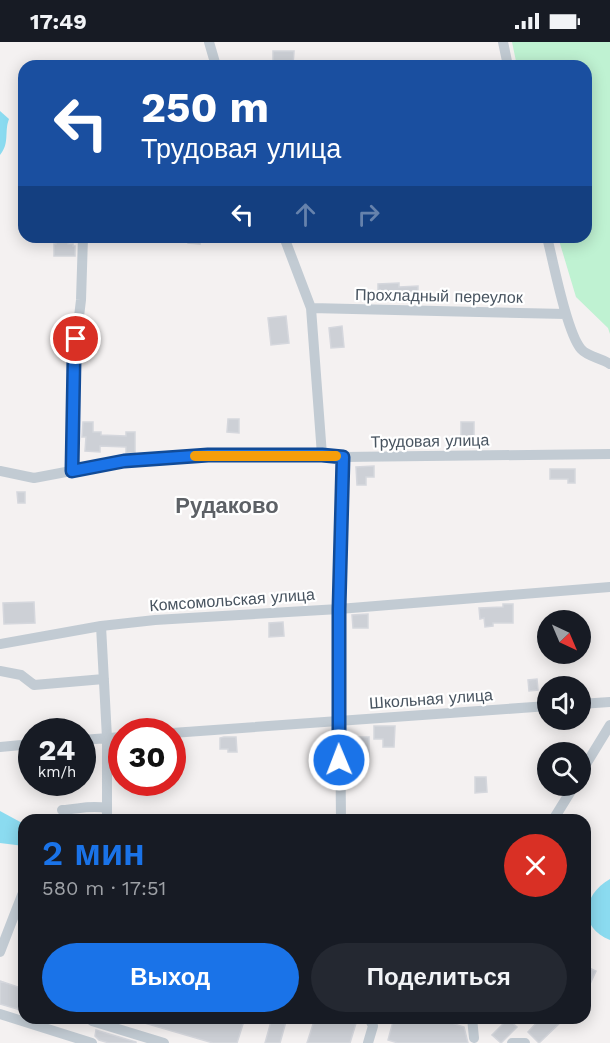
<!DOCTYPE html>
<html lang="ru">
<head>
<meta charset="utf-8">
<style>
  :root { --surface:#171b24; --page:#242831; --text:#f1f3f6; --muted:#9ea1a6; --accent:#1a73e8 }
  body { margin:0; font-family:"Work Sans",sans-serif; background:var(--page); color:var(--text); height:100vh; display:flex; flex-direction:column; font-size:22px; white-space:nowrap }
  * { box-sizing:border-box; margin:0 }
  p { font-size:20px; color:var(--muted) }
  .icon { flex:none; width:33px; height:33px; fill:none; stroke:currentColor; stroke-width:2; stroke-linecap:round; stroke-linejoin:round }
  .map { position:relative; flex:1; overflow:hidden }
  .drawer { position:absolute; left:18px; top:772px; width:573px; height:210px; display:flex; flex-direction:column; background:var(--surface); border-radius:18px; box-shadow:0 3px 15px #0003 }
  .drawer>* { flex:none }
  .banner { position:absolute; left:18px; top:18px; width:574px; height:183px; border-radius:18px; box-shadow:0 3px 15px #0003; background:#1a4fa0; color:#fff; overflow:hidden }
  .needle { width:39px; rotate:136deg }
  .controls { position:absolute; left:537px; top:568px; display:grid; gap:12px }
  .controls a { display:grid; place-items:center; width:54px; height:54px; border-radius:50%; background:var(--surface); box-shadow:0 3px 15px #0003; font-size:30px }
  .speed { position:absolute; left:18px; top:676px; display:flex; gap:12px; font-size:30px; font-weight:700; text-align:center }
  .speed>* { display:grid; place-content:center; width:78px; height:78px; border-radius:50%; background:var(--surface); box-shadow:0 3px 15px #0003; line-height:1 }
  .speed small { font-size:15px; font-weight:400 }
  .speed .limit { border:9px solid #d22; background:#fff; color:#111 }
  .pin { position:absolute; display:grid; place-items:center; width:51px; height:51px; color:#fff; margin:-26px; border:3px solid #fff; border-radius:50%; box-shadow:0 2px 6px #0007 }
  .me { position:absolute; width:66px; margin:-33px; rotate:359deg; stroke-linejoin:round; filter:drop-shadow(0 0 4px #0008) }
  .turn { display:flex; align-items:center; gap:21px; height:126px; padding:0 24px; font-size:27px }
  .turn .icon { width:78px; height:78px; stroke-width:2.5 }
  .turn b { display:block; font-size:42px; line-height:51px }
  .lanes { display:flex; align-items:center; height:57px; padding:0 24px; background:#0003; justify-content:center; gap:30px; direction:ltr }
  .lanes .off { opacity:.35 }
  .round { display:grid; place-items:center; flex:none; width:63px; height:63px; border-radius:32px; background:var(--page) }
  .headline { display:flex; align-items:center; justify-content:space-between; height:102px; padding:0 24px }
  h1 { font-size:36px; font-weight:600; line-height:45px; color:var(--accent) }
  .button { display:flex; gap:12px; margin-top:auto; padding:12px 24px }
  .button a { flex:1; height:69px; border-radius:36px; background:var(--accent); color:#fff; font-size:24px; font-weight:600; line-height:69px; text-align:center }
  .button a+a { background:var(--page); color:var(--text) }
  .status { display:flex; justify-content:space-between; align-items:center; height:42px; padding:0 30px; background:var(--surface); direction:ltr }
  .status svg { height:16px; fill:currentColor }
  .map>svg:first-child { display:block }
</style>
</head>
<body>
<div class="status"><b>17:49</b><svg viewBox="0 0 49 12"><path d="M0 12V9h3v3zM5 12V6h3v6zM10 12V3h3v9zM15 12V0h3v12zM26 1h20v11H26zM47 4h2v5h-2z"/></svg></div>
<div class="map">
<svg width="610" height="1001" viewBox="0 0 610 1001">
  <rect width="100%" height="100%" fill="#f4f1f1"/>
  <path fill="#bff2d2" d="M 512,0 L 610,0 L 610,292 L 608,286 L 576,255 L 558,195 L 586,195 L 586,24 L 517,24 Z"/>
  <path fill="#8bdbf0" d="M 0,69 L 9,77 C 4,90 10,101 0,113 Z
    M 0,769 L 24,782 L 24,804 L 0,801 Z
    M 610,837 L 610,898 C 577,885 583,852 610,837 Z"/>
  <path fill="#cdd0d6" stroke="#d5d7dd" stroke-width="1.5" d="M 273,9 L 294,9 L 293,24 L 273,24 Z
    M 56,195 L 68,195 L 68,202 L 73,202 L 73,204 L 75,204 L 75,214 L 54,214 L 54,202 L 56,202 Z
    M 188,195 L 200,195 L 200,202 L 188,201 Z
    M 399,241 L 399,245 L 418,244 L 418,258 L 410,258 L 410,254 L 378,255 L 378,242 Z
    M 286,274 L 289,301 L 271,303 L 268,276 Z
    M 342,284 L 344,305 L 331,306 L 329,286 Z
    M 228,377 L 239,377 L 239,391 L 227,390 Z
    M 83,380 L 93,380 L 93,390 L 101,390 L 101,393 L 126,394 L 126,390 L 135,390 L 135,411 L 126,411 L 126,405 L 100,404 L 100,410 L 85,409 L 86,395 L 82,395 Z
    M 461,380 L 474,380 L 474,404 L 461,404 Z
    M 374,424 L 374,435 L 366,435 L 366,443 L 357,443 L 356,425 Z
    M 550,427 L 575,427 L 575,441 L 568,441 L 568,437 L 550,437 Z
    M 17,450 L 25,450 L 25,461 L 18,461 Z
    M 34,560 L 35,581 L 4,582 L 3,561 Z
    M 503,562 L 513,562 L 513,581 L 493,581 L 493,584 L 485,585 L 484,576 L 480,577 L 479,566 L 503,565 Z
    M 368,572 L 368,586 L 353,586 L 352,573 Z
    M 283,580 L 284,594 L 269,595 L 269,581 Z
    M 537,637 L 538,648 L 529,649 L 528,638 Z
    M 374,684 L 395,684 L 394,705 L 383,705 L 383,697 L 374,697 Z
    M 224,695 L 236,695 L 237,710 L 228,710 L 228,707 L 220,707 L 220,696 Z
    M 352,695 L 369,695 L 369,718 L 353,718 Z
    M 475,735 L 486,735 L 487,750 L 475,751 Z
    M 585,924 L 596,929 L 590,942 L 585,940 Z
    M 0,939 L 24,947 L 24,969 L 0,962 Z
    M 134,976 L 236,976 L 244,979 L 237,1001 L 213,1001 L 134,978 Z
    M 272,976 L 287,976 L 280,1001 L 265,1001 Z
    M 315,976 L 352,976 L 357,978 L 350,1001 L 307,1001 Z
    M 394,976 L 436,976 L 464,985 L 468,1001 L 398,1001 L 388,998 Z
    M 541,976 L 565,976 L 539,1001 L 528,990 Z
    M 508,977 L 517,985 L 501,1001 L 492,993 Z
    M 96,988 L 136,1000 L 136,1001 L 109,1001 L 99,998 L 95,994 Z"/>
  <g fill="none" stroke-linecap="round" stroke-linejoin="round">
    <path stroke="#c2cbd3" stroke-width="10" d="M 209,0 L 216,24
      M 503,0 L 508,24
      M 284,195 L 311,266 L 322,413
      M 547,195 C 553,219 567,291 581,307 C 588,315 601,316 610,322
      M 311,266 L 566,272
      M 0,429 L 34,436 L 124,419 L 208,413 L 322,413 L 343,415 L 610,412
      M 72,429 L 74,316 L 81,258 L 83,195
      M 101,584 L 107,696 L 107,778
      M 0,602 L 101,584 L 155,578 L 339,567 L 610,545
      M 0,629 L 21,633 L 34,643 L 104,637
      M 580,662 L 610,660
      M 172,691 L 548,664
      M 82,698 L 122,695
      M 0,705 L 32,702
      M 580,732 L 610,683
      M 62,768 C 80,767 88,763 107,766
      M 341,778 L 339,567 L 343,415
      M 553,778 L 574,744
      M 0,910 L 22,853 L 24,852
      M 0,972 L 92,1001
      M 472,976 L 474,996
      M 92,979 L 164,1001
      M 368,1001 L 373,984 L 369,976
      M 512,1001 L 525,1001"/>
  </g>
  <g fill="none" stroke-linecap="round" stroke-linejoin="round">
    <defs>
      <path id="route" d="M 76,297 L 74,316 L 72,429 L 124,419 L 208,413 L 322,413 L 343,415 L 339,567 L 339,718"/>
    </defs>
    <use href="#route" stroke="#114b97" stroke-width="15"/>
    <use href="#route" stroke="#1a73e8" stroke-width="10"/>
    <path stroke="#f59e0b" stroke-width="10" d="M 195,414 L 336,414"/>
  </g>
  <g text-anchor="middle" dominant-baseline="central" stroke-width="4.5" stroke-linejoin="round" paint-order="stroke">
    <g font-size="16" fill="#485460" stroke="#fff">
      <text transform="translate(439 254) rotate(1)">Прохладный переулок</text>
      <text transform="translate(430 399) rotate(-1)">Трудовая улица</text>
      <text transform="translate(232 558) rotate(-4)">Комсомольская улица</text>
      <text transform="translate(431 657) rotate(-4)">Школьная улица</text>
    </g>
    <g font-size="22" font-weight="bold" fill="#5d6166" stroke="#fff">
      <text x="227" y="463">Рудаково</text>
    </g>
  </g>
</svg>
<div class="controls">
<a><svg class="needle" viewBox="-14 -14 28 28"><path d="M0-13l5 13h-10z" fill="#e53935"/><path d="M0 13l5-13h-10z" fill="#9ea1a6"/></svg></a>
<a><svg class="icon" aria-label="sound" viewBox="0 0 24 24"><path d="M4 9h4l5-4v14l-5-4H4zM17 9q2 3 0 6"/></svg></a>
<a><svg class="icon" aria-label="search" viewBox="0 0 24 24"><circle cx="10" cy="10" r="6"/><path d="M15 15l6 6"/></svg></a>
</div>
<div class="speed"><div>24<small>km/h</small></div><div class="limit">30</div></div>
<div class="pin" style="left:76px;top:297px;background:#d93025"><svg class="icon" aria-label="arrive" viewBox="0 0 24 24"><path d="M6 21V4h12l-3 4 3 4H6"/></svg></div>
<svg class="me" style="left:339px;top:718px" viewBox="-20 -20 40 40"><circle r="17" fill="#1a73e8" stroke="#fff" stroke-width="3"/><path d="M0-11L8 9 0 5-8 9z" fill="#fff"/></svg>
<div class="banner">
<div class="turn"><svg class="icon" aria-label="left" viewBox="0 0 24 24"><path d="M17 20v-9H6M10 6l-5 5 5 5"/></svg><div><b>250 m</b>Трудовая улица</div></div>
<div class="lanes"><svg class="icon" aria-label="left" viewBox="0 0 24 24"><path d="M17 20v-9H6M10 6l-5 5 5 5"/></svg><svg class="icon off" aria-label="ahead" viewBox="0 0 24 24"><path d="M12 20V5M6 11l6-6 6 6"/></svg><svg class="icon off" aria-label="right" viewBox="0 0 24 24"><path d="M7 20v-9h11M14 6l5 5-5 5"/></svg></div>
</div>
<section class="drawer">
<div class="headline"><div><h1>2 мин</h1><p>580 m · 17:51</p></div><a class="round" style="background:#d93025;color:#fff"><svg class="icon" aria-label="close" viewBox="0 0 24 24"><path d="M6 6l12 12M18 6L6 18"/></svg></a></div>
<div class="button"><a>Выход</a><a>Поделиться</a></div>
</section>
</div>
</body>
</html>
